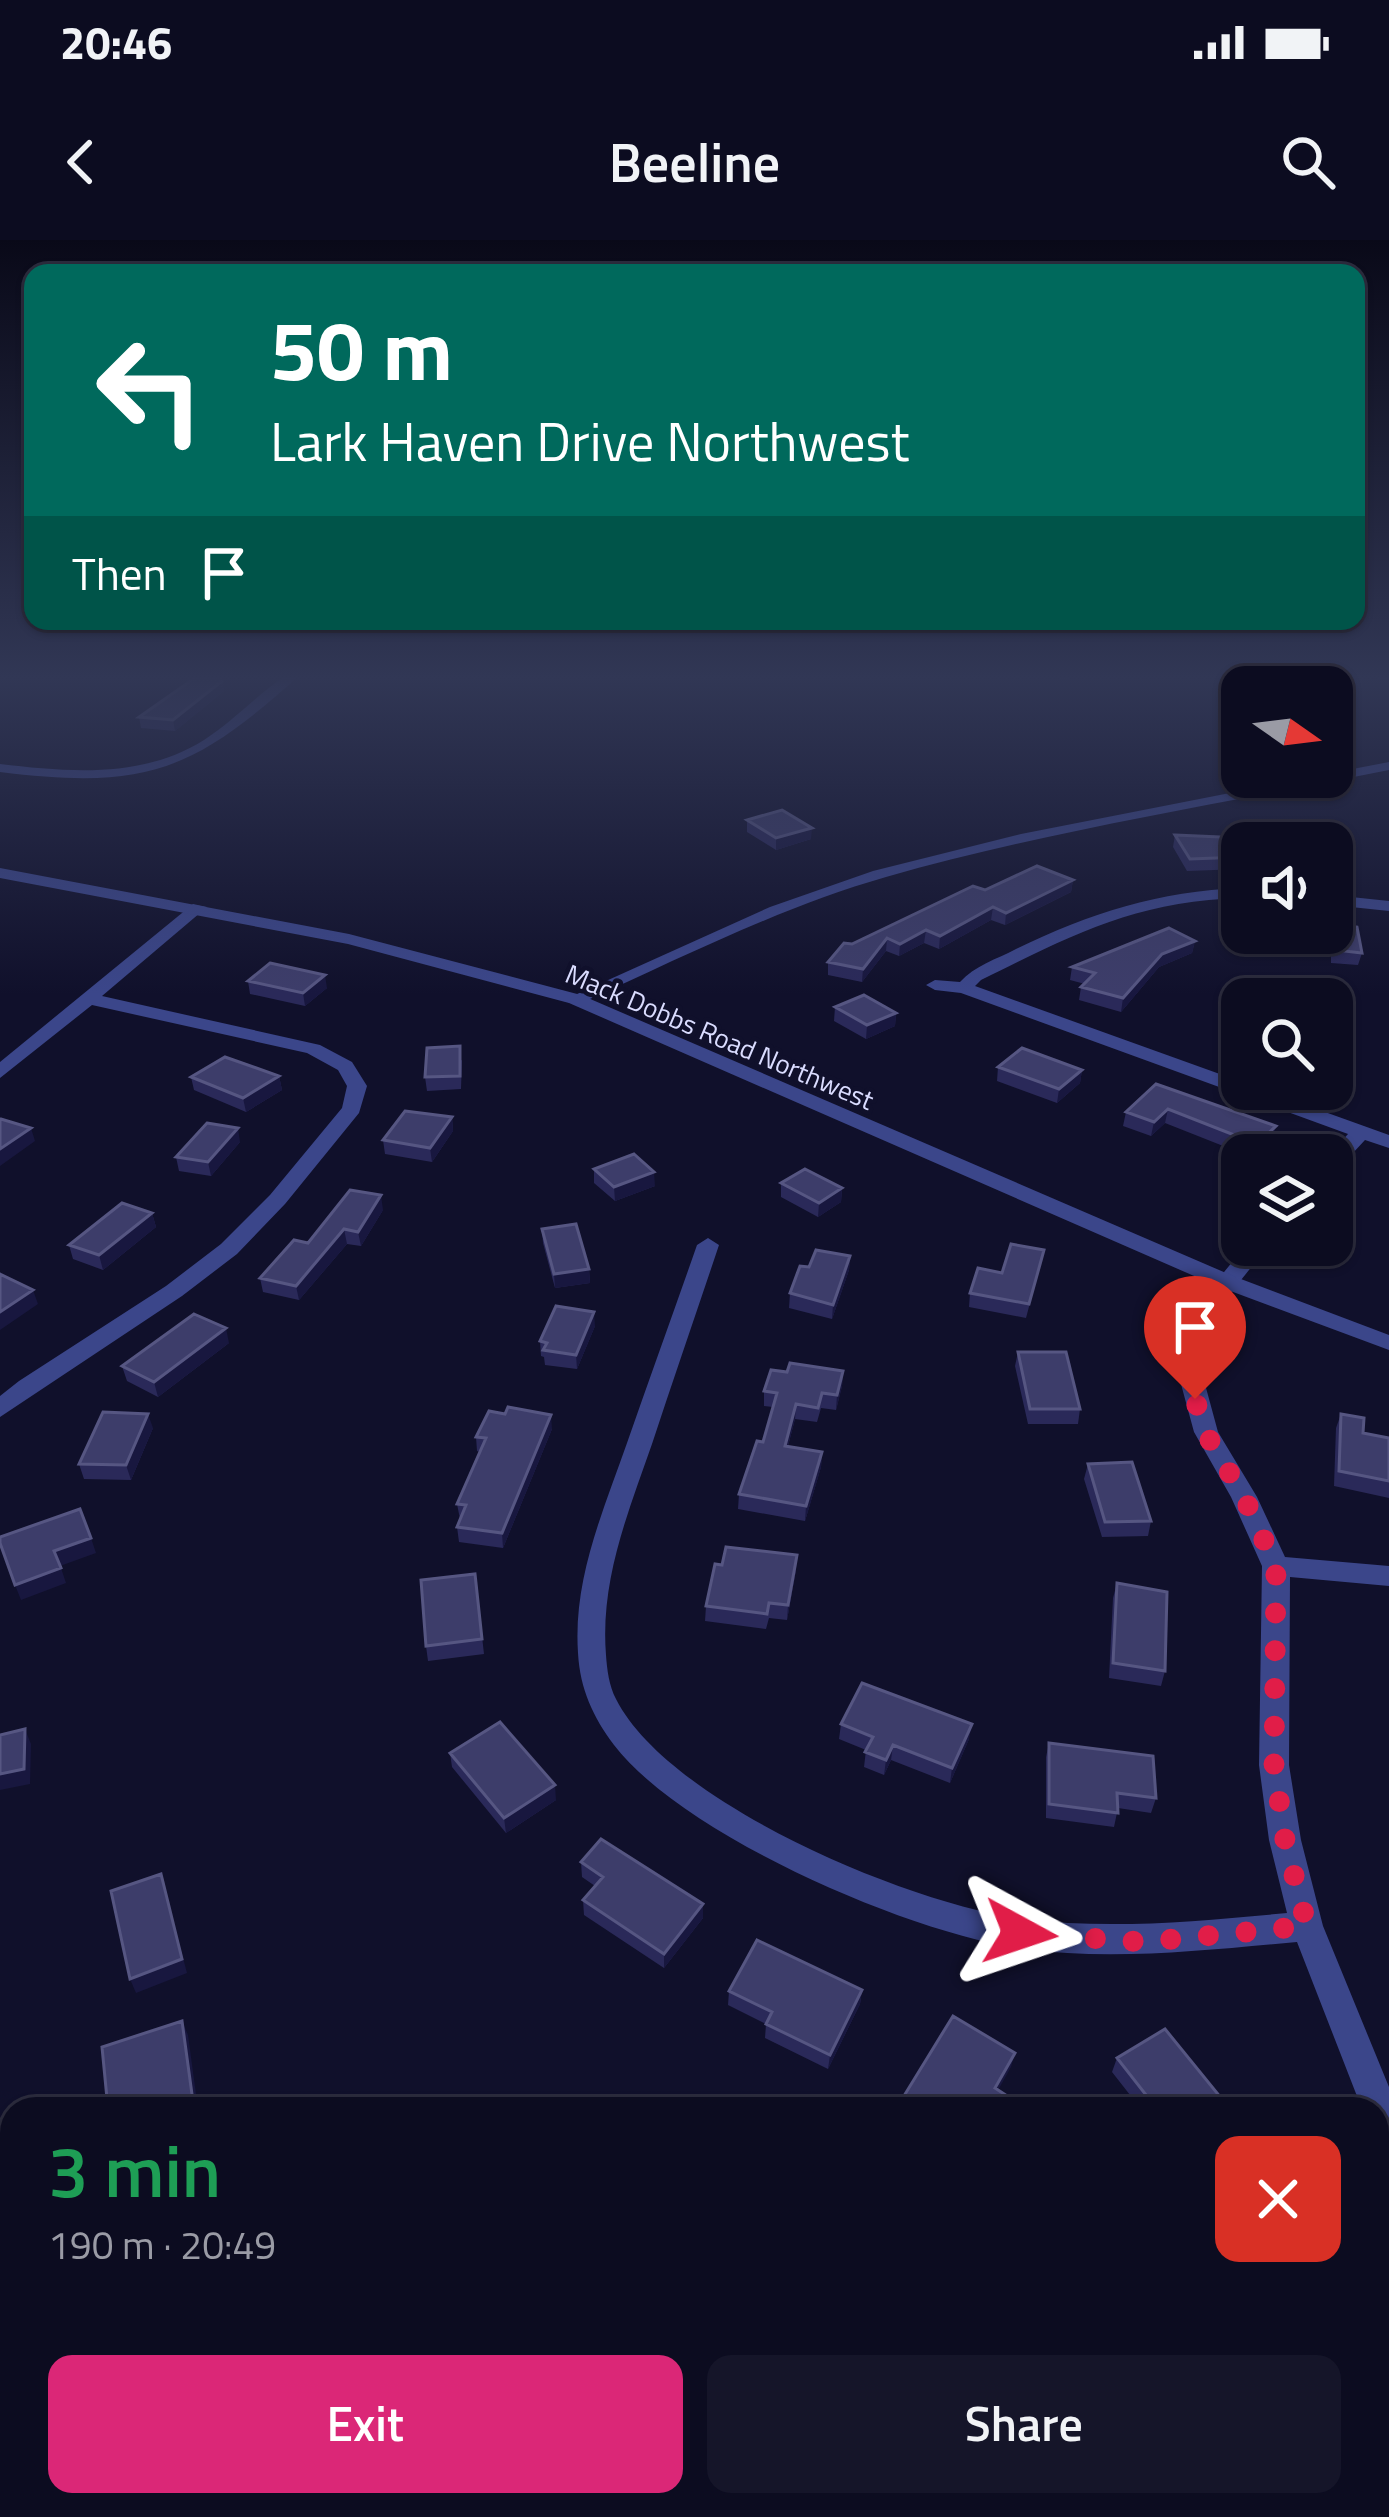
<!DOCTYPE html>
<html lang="en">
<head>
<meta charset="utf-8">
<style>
  :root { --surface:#0c0c20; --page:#151529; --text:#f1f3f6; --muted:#9a9ba5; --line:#2c2c3e; --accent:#db2777 }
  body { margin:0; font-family:"Titillium Web",sans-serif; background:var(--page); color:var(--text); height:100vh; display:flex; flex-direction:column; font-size:45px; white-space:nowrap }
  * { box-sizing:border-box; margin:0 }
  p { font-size:39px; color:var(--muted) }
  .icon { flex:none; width:66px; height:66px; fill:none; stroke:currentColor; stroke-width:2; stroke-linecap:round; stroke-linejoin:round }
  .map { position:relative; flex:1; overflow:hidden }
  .details { position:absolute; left:0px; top:1857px; width:1389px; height:420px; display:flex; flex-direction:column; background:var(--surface); border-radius:36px 36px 0 0; box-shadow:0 3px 9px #0004,0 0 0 3px var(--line) }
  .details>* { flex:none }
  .top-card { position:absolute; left:24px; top:24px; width:1341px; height:366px; border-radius:24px; box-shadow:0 3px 9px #0004,0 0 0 3px var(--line); background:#00695c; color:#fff; overflow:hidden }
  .needle { width:78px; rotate:104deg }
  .buttons { position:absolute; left:1221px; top:426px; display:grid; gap:24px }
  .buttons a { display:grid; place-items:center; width:132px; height:132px; border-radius:24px; background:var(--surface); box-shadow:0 3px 9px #0004,0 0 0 3px var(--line); font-size:60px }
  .pin { position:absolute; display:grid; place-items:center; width:102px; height:102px; color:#fff; margin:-123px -51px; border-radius:50% 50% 50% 0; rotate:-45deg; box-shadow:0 0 12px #0007 }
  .pin .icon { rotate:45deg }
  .me { position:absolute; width:132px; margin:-66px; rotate:95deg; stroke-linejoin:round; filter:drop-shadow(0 0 9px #0008) }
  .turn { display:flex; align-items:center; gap:42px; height:252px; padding:0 48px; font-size:54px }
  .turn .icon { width:156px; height:156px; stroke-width:2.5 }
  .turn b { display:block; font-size:84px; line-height:102px }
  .then { display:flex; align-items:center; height:114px; padding:0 48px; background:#0003; gap:24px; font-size:45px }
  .round { display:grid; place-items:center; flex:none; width:126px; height:126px; border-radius:24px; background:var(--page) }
  .overview { display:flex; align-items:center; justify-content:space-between; height:204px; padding:0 48px }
  h1 { font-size:72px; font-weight:600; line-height:90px; color:#1e9e55 }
  .primary-button { display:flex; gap:24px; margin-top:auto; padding:24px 48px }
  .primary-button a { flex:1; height:138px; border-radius:24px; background:var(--accent); color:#fff; font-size:48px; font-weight:600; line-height:138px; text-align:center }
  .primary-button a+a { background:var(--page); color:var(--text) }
  .status { display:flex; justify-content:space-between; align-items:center; height:84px; padding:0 60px; background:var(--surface); direction:ltr }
  .status svg { height:33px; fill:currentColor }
  header { display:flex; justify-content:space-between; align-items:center; height:156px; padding:0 48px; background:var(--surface); font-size:54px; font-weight:600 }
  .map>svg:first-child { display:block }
</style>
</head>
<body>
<div class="status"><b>20:46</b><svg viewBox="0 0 49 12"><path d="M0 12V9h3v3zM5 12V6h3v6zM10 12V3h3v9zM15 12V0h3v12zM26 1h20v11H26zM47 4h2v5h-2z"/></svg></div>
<header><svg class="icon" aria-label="back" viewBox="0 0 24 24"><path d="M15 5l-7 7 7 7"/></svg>Beeline<svg class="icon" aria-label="search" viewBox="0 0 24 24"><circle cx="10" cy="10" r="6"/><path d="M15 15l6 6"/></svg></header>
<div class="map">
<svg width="1389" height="2277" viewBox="0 0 1389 2277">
  <rect width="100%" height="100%" fill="#10102b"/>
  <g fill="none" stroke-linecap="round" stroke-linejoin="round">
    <path stroke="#3b468a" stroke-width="8" d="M 1379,435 L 1389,436"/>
    <path fill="#3b468a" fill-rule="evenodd" d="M 286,435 L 300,435 C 192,532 146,550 0,532 L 0,524 C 69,532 142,539 204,500 C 233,481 257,455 286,435 Z
      M 1389,522 L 1389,530 C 1222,564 1051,590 886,637 C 781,667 681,718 581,763 L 569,763 L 566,759 L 770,667 L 873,631 L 1021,594 L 1312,537 L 1332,537 L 1332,533 Z
      M 1242,648 L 1242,658 C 1136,661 1074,694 981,740 L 975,746 L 1242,842 L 1242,849 L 1261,849 L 1389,895 L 1389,908 L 1365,900 L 1339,928 L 1332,930 L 1329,915 L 1348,894 L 961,753 L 935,750 L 926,745 L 935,740 L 960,742 C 974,726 997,719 1016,709 C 1090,673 1159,651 1242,648 Z
      M 1332,655 L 1389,661 L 1389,671 L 1332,665 Z
      M 193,664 L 207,667 L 102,756 L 320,805 L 352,822 L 367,846 L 359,873 L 285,964 L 237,1014 L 182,1056 L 0,1177 L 0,1156 L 19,1141 L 166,1046 L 221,1004 L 270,955 L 342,868 L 347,846 L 338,830 L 307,813 L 92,765 L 0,838 L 0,822 Z
      M 708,998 L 719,1005 C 697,1071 674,1137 652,1204 C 628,1273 600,1340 606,1415 C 607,1429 609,1446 616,1459 C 669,1564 912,1665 1024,1679 C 1111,1690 1200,1681 1287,1673 L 1269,1600 L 1259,1525 L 1262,1326 L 1231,1257 L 1194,1192 L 1175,1122 L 1186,1079 L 1246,1005 L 1269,1005 L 1209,1080 L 1199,1122 L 1218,1192 L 1257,1257 L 1285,1317 L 1389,1326 L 1389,1346 L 1290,1337 L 1289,1525 L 1301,1600 L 1323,1686 L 1389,1847 L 1389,1921 L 1377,1916 L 1377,1869 L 1362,1869 L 1297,1702 C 1207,1710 1114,1721 1024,1709 C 911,1694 684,1596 614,1505 C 593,1477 580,1449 578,1413 C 573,1338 603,1272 627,1203 C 650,1137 674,1071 697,1005 Z
      M 0,2006 L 12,2011 L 12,2085 L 0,2080 Z
      M 1389,2163 L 1389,2233 L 1377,2238 L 1377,2168 Z
      M 1377,2257 L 1380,2265 L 1375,2277 L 1332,2277 L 1337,2265 L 1377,2265 Z
      M 79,2265 L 124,2265 L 129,2277 L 84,2277 Z"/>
    <path fill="#3b468a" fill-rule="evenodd" d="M 0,628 L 349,694 L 581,755 L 1233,1036 L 1389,1095 L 1389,1110 L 1217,1046 L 569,763 L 348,704 L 0,638 Z"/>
  </g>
  <path fill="#2a2959" d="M 1053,435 L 1069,435 L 1068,441 Z
    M 222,441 L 224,451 L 175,491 L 141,488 L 139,477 Z
    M 747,580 L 811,599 L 776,610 L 747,592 Z
    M 1175,595 L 1242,603 L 1242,629 L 1187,631 L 1173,607 Z
    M 1073,640 L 1071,652 L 1005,685 L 991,680 L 939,709 L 924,703 L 899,716 L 886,711 L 862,742 L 828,735 L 828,722 L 852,704 L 985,650 Z
    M 1312,693 L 1332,693 L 1362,713 L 1358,725 L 1331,723 L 1331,716 L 1315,714 Z
    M 1195,701 L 1192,713 L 1159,727 L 1121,772 L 1079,760 L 1081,747 L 1085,744 L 1070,740 L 1072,727 Z
    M 248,741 L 327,748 L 305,766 L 250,754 Z
    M 835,767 L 896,773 L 895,786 L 866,799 L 834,781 Z
    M 462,820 L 461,849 L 427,851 L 425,837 Z
    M 998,827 L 1082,830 L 1080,843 L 1057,863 L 997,841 Z
    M 279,836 L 282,850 L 246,872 L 194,850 L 191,837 Z
    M 1156,844 L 1272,900 L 1256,915 L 1246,915 L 1165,883 L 1151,896 L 1123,886 L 1126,872 Z
    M 452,877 L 453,891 L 432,922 L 385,914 L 383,900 Z
    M 240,902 L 211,936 L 179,931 L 176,917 Z
    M 594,929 L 655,946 L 615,961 L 594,943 Z
    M 781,943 L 842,948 L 841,962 L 818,977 L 781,957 Z
    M 383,970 L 361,1006 L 347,1004 L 299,1060 L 263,1052 L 260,1038 L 308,1003 Z
    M 152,973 L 156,987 L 103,1030 L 73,1019 L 69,1005 Z
    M 542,989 L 589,1029 L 590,1043 L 555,1048 L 543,1003 Z
    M 1044,1010 L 1026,1078 L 969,1067 L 970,1053 Z
    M 850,1016 L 849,1030 L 832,1079 L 789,1068 L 790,1053 L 809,1027 Z
    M 595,1086 L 577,1129 L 545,1125 L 544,1117 L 541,1116 L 540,1101 Z
    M 229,1103 L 158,1157 L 127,1141 L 122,1126 Z
    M 1018,1112 L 1080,1169 L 1078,1184 L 1028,1184 L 1015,1126 Z
    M 843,1131 L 842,1146 L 836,1170 L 821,1168 L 817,1182 L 795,1179 L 788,1206 L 822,1212 L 821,1227 L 805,1281 L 738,1269 L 739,1254 L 763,1202 L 773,1167 L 764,1166 L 764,1151 L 787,1132 Z
    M 1341,1174 L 1363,1193 L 1389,1198 L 1389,1258 L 1334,1246 L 1336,1188 Z
    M 153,1188 L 131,1240 L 84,1239 L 79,1224 Z
    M 552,1189 L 503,1308 L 459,1302 L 457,1287 L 460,1279 L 457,1264 L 480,1212 L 477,1211 L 476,1197 Z
    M 1088,1224 L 1151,1281 L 1148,1296 L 1102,1297 L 1084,1239 Z
    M 796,1330 L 787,1380 L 769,1378 L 766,1389 L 705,1381 L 706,1366 Z
    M 475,1334 L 484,1414 L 428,1421 L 426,1406 Z
    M 1117,1343 L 1165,1431 L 1161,1446 L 1109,1438 L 1113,1358 Z
    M 841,1484 L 969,1499 L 950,1543 L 891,1520 L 884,1535 L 864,1527 L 866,1510 L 839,1499 Z
    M 1049,1503 L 1156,1558 L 1151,1573 L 1118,1568 L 1114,1587 L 1046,1578 L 1046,1517 Z
    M 450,1513 L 556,1560 L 506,1593 L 452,1527 Z
    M 581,1622 L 703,1664 L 703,1678 L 664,1728 L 584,1675 L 583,1660 L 595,1646 L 582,1637 Z
    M 862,1750 L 860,1764 L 828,1829 L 765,1798 L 766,1784 L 728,1765 L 729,1751 Z
    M 1117,1818 L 1230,1869 L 1141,1869 L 1112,1832 Z
    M 397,2265 L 444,2265 L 435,2277 L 410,2277 Z"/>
  <path fill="#18173f" d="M 222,441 L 224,451 L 175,491 L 173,480 Z
    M 812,588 L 811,599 L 776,610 L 776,598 Z
    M 1073,640 L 1071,652 L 1005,685 L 1006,673 Z
    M 993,667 L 991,680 L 939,709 L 940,696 Z
    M 926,690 L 924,703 L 899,716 L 900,704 Z
    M 887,698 L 886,711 L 862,742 L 863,729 Z
    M 1195,701 L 1192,713 L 1159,727 L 1121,772 L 1123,758 L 1162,714 Z
    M 325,735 L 327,748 L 305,766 L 303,753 Z
    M 896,773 L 895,786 L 866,799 L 867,785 Z
    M 1082,830 L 1080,843 L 1057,863 L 1059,849 Z
    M 279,836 L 282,850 L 246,872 L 243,858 Z
    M 1168,869 L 1165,883 L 1151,896 L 1154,882 Z
    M 452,877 L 453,891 L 432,922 L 430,908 Z
    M 1276,886 L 1272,900 L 1254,915 L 1257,904 Z
    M 31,888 L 35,901 L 0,926 L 0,909 Z
    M 238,888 L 240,902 L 211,936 L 208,922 Z
    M 654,932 L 655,946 L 615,961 L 614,947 Z
    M 842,948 L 841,962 L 818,977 L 819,963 Z
    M 381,955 L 383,970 L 361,1006 L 358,992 Z
    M 152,973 L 156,987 L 103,1030 L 99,1015 Z
    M 344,989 L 347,1004 L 299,1060 L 296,1046 Z
    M 850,1016 L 849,1030 L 832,1079 L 833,1065 Z
    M 589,1029 L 590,1043 L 555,1048 L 554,1034 Z
    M 33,1050 L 38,1064 L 0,1090 L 0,1072 Z
    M 594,1072 L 595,1086 L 577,1129 L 576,1115 Z
    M 226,1088 L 229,1103 L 158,1157 L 154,1142 Z
    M 843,1131 L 842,1146 L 836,1170 L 837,1155 Z
    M 796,1164 L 795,1179 L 784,1221 L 785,1206 Z
    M 148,1174 L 153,1188 L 131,1240 L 126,1225 Z
    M 551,1175 L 552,1189 L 503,1308 L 502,1293 Z
    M 822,1212 L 821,1227 L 805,1281 L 806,1266 Z
    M 91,1298 L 96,1313 L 60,1326 L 54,1311 Z
    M 797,1315 L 796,1330 L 787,1380 L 788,1365 Z
    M 61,1328 L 66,1343 L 21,1360 L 15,1345 Z
    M 972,1484 L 969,1499 L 950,1543 L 952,1528 Z
    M 25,1489 L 31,1504 L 30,1544 L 0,1550 L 0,1534 Z
    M 893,1505 L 891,1520 L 884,1535 L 886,1520 Z
    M 555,1545 L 556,1560 L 506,1593 L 504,1578 Z
    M 161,1634 L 187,1733 L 136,1753 L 130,1739 Z
    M 703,1664 L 703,1678 L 664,1728 L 664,1714 Z
    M 862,1750 L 860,1764 L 828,1829 L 830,1815 Z
    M 182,1781 L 188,1795 L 198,1869 L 194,1869 Z
    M 1015,1813 L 1011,1827 L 992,1861 L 995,1848 Z
    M 371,2265 L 383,2265 L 374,2277 Z
    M 432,2265 L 444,2265 L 435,2277 L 424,2277 Z"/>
  <path fill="#3d3d6a" stroke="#565682" stroke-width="3" d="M 199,435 L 217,435 L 222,441 L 173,480 L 139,477 Z
    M 782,570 L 812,588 L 776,598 L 747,580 Z
    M 1175,595 L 1288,600 L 1288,603 L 1242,603 L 1242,617 L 1190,619 Z
    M 1037,626 L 1073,640 L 1006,673 L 993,667 L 940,696 L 926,690 L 900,704 L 887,698 L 863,729 L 828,722 L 844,703 L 852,704 L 973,646 L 985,650 Z
    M 1332,672 L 1339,673 L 1340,685 L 1357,687 L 1362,713 L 1335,710 L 1334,703 L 1318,701 L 1317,693 L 1332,693 Z
    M 1169,688 L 1195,701 L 1162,714 L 1123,758 L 1081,747 L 1095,733 L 1072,727 Z
    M 270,723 L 325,735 L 303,753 L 248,741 Z
    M 864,755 L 896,773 L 867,785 L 835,767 Z
    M 460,806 L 460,836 L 425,837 L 427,808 Z
    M 1022,808 L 1082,830 L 1059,849 L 998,827 Z
    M 225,817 L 279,836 L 243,858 L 191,837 Z
    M 1156,844 L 1276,886 L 1257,904 L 1168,869 L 1154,882 L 1126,872 Z
    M 405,871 L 452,877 L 430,908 L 383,900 Z
    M 0,879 L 1,879 L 31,888 L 0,909 Z
    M 207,883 L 238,888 L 208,922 L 176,917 Z
    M 634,914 L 654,932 L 614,947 L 594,929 Z
    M 805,929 L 842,948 L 819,963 L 781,943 Z
    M 350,950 L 381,955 L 358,992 L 344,989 L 296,1046 L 260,1038 L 294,1000 L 308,1003 Z
    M 122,963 L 152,973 L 99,1015 L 69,1005 Z
    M 576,984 L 589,1029 L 554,1034 L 542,989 Z
    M 1011,1004 L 1044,1010 L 1029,1064 L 970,1053 L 978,1028 L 1002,1033 Z
    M 816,1010 L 850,1016 L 833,1065 L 790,1053 L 800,1026 L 809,1027 Z
    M 0,1034 L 33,1050 L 0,1072 Z
    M 556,1066 L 594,1072 L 576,1115 L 543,1110 L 547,1103 L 540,1101 Z
    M 194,1074 L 226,1088 L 154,1142 L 122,1126 Z
    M 1018,1112 L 1066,1112 L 1080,1169 L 1030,1169 Z
    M 790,1123 L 843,1131 L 837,1155 L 822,1153 L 818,1168 L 796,1164 L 785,1206 L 822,1212 L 806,1266 L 739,1254 L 757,1201 L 763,1202 L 777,1153 L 764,1151 L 771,1130 L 787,1132 Z
    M 508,1167 L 551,1175 L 502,1293 L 457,1287 L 466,1265 L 457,1264 L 486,1198 L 476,1197 L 489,1171 L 505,1174 Z
    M 103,1172 L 148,1174 L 126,1225 L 79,1224 Z
    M 1341,1174 L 1364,1178 L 1363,1193 L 1389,1198 L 1389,1241 L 1339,1231 Z
    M 1132,1222 L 1151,1281 L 1105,1282 L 1088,1224 Z
    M 80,1269 L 91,1298 L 54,1311 L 61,1328 L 15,1345 L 0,1303 L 0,1297 Z
    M 726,1307 L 797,1315 L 788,1365 L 769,1363 L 767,1374 L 706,1366 L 715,1324 L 722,1325 Z
    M 475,1334 L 482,1399 L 426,1406 L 421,1340 Z
    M 1117,1343 L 1167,1352 L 1165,1431 L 1113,1423 Z
    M 862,1443 L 972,1484 L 952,1528 L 893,1505 L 886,1520 L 865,1512 L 873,1497 L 841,1484 Z
    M 500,1482 L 555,1545 L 504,1578 L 450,1513 Z
    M 25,1489 L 24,1529 L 0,1534 L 0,1495 Z
    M 1049,1503 L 1153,1516 L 1156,1558 L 1117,1553 L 1118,1573 L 1049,1564 Z
    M 601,1599 L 703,1664 L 664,1714 L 583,1660 L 603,1637 L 581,1622 Z
    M 161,1634 L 182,1719 L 130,1739 L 111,1651 Z
    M 757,1700 L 862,1750 L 830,1815 L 766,1784 L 772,1772 L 729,1751 Z
    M 953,1776 L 1015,1813 L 995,1848 L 1027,1869 L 906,1869 L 899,1864 Z
    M 182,1781 L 194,1869 L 108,1869 L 102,1807 Z
    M 1165,1789 L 1230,1869 L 1157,1869 L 1117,1818 Z
    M 405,2265 L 432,2265 L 424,2277 L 418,2277 Z
    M 609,2265 L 622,2265 L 664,2277 L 606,2277 Z"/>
  <linearGradient id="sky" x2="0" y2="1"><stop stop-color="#090918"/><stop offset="0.58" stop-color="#313755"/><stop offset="1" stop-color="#313755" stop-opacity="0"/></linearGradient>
  <rect width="1389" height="754" fill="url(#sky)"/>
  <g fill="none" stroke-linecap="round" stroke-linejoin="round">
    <path stroke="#e11d48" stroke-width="21" stroke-dasharray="0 37.8" d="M 1020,1693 L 1144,1702 L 1307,1686 L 1285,1600 L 1274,1525 L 1276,1326 L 1244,1257 L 1205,1192 L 1195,1159"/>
  </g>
  <g text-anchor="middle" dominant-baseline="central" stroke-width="9" stroke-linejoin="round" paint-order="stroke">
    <g font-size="27" fill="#dadcff" stroke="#10102b">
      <text transform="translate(720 796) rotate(23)">Mack Dobbs Road Northwest</text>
    </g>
  </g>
</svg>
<div class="buttons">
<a><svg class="needle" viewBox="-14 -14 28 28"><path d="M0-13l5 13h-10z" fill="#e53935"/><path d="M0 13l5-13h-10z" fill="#9a9ba5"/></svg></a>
<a><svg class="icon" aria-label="sound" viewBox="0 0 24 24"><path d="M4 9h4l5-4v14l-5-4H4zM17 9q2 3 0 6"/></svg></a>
<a><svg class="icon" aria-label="search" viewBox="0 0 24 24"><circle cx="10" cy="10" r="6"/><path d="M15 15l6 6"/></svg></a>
<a><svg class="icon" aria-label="layers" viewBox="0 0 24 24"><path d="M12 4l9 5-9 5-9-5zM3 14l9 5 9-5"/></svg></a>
</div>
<div class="pin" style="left:1195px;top:1159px;background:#d93025"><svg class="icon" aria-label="arrive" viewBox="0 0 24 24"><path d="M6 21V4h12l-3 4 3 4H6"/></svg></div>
<svg class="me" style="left:1020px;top:1693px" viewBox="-20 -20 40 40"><path d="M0-17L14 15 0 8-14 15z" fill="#e11d48" stroke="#fff" stroke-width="4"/></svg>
<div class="top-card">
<div class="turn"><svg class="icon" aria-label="left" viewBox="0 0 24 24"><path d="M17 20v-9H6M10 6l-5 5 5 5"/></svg><div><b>50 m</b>Lark Haven Drive Northwest</div></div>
<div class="then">Then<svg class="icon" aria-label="arrive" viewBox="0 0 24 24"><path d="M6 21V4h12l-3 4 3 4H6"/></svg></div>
</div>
<section class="details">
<div class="overview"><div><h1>3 min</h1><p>190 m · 20:49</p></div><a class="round" style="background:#d93025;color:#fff"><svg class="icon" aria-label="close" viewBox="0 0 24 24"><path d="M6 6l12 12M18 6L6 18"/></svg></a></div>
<div class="primary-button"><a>Exit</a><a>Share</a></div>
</section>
</div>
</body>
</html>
